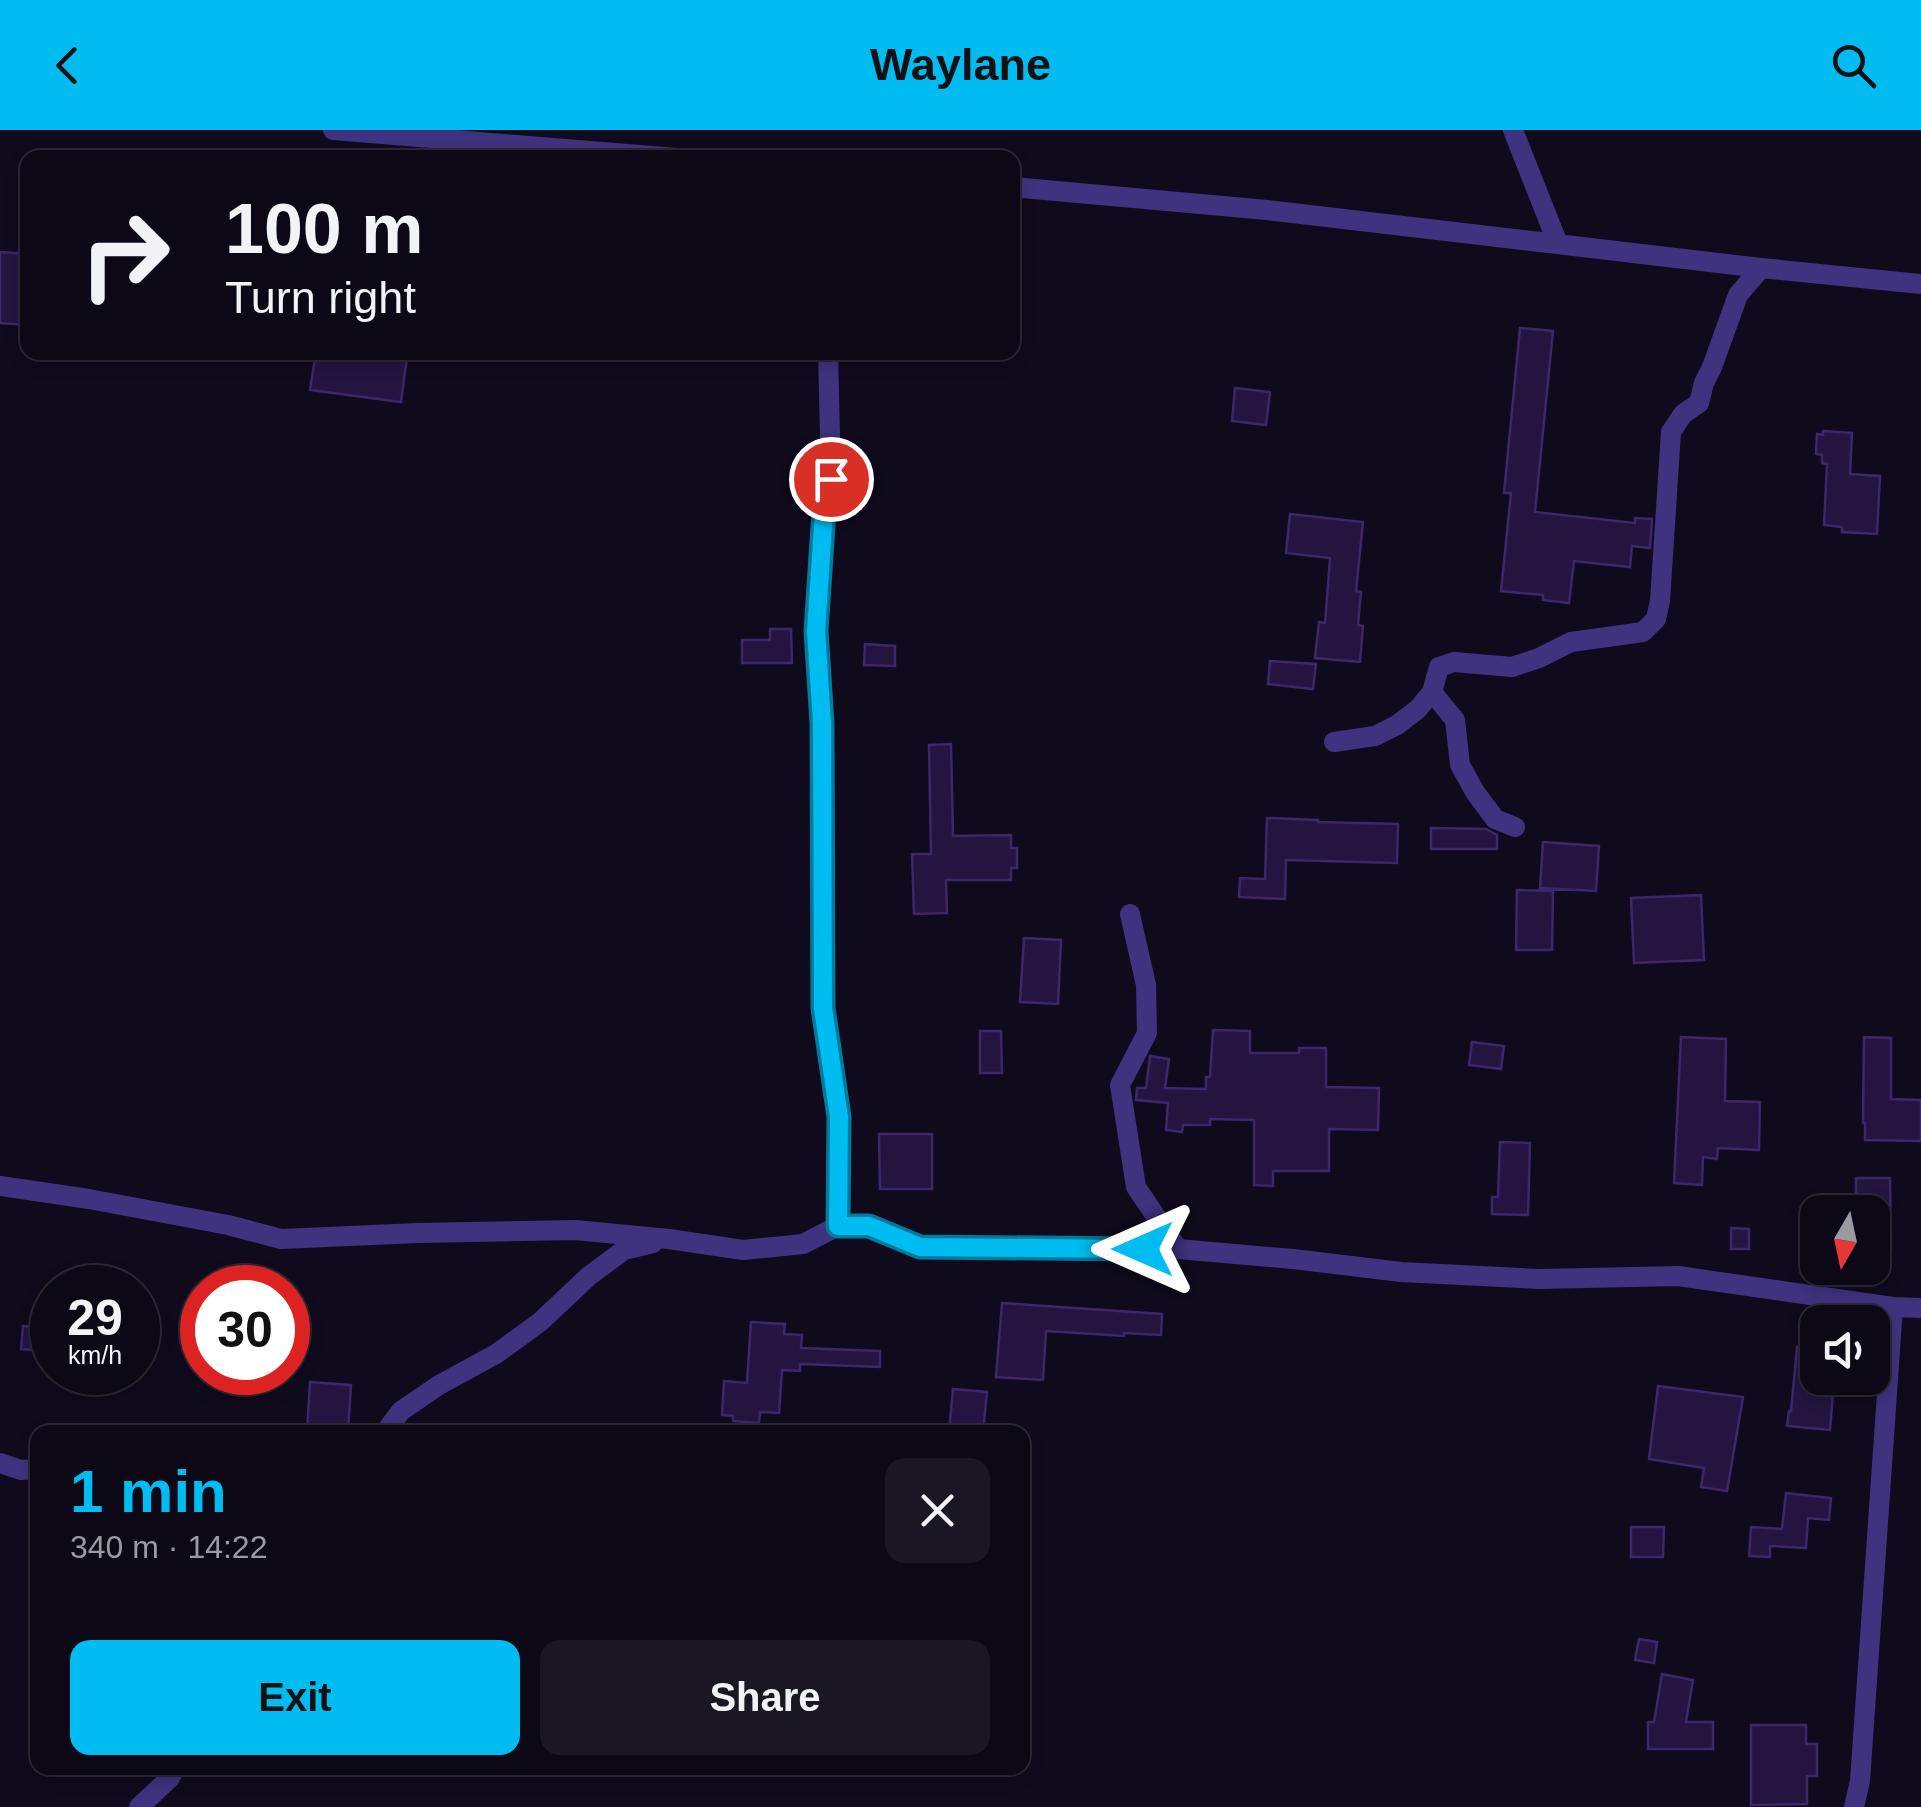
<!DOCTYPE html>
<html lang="en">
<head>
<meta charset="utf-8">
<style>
  :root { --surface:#0c0816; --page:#1a1623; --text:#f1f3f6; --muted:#9a9aa1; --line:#2c2935; --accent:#00bcf1 }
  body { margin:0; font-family:Helvetica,sans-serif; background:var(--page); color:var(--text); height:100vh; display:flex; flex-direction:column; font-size:38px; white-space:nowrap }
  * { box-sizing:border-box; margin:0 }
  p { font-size:32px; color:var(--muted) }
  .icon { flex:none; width:55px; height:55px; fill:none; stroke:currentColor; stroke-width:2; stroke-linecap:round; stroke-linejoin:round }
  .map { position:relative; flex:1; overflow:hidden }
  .drawer { position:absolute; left:30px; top:1295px; width:1000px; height:350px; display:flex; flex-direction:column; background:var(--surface); border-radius:20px; box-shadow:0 5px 15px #0003,0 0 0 2px var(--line) }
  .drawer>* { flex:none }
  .guide { position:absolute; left:20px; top:20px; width:1000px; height:210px; border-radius:20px; box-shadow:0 5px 15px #0003,0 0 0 2px var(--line); background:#0c0816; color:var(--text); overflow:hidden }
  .needle { width:65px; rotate:189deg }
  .controls { position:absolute; left:1800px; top:1065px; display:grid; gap:20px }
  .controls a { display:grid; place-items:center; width:90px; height:90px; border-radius:20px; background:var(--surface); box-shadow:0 5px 15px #0003,0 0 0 2px var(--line); font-size:50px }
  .speed { position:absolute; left:30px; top:1135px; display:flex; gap:20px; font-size:50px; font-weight:700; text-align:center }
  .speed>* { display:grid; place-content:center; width:130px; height:130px; border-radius:50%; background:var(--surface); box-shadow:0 5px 15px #0003,0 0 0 2px var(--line); line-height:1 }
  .speed small { font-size:25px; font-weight:400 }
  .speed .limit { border:15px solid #d22; background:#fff; color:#111 }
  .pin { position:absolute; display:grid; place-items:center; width:85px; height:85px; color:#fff; margin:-42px; border:5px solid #fff; border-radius:50%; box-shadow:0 2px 10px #0007 }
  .me { position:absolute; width:110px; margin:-55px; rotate:270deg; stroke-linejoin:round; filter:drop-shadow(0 0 8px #0008) }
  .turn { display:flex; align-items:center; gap:35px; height:210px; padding:0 40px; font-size:45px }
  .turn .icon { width:130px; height:130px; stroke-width:2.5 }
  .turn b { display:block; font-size:70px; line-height:85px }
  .round { display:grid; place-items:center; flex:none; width:105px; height:105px; border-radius:20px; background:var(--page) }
  .overview { display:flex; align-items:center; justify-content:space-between; height:170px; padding:0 40px }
  h1 { font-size:60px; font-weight:700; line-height:75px; color:var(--accent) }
  .button { display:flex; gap:20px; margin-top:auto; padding:20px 40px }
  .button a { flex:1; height:115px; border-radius:20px; background:var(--accent); color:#111; font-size:40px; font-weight:700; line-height:115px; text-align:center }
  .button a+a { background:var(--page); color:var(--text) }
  header { display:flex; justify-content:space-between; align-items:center; height:130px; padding:0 40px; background:var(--accent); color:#111; font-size:45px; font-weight:700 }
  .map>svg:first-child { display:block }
</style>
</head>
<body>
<header><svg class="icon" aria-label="back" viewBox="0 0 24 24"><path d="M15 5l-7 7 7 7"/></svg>Waylane<svg class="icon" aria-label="search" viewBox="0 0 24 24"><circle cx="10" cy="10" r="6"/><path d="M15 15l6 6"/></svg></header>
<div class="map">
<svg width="1921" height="1677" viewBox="0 0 1921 1677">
  <rect width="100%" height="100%" fill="#100a1d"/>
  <path fill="#23153f" stroke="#3c266c" stroke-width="2.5" d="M 0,122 L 28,124 L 27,195 L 0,193 Z
    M 1520,198 L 1553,201 L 1535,382 L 1635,393 L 1635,388 L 1652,389 L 1650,418 L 1632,416 L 1630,437 L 1574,431 L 1569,473 L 1543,470 L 1543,465 L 1501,461 L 1511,363 L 1504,363 Z
    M 316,222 L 374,222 L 407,227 L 401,272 L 310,260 Z
    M 1235,258 L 1270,262 L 1266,295 L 1232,291 Z
    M 1823,301 L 1852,303 L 1850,344 L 1880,346 L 1877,404 L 1842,402 L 1842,397 L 1824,395 L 1827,334 L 1822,333 L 1822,325 L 1816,324 L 1817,304 L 1823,305 Z
    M 1290,384 L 1363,392 L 1356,461 L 1361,462 L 1358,495 L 1363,496 L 1360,532 L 1315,528 L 1319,492 L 1325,493 L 1330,428 L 1286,423 Z
    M 770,499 L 791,499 L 792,533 L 742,533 L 742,510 L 770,510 Z
    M 865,514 L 895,516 L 895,536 L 864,535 Z
    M 1270,531 L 1316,534 L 1313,559 L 1268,554 Z
    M 951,614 L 953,706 L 1011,705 L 1011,718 L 1017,718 L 1017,738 L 1011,738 L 1011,750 L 946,750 L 947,783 L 914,784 L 912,724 L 931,724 L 929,615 Z
    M 1267,688 L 1318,690 L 1318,692 L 1398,694 L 1397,733 L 1286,730 L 1285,769 L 1239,767 L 1240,748 L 1265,749 Z
    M 1431,698 L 1486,699 L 1497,705 L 1497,719 L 1431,719 Z
    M 1543,712 L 1599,716 L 1596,761 L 1540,758 Z
    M 1517,760 L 1553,761 L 1552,820 L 1516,820 Z
    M 1701,765 L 1704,830 L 1634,833 L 1631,768 Z
    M 1024,808 L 1061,810 L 1058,874 L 1020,872 Z
    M 1213,900 L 1250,901 L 1250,923 L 1299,923 L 1299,918 L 1326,918 L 1326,957 L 1379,958 L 1378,1000 L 1329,999 L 1329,1041 L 1273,1041 L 1273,1056 L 1254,1055 L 1254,990 L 1210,989 L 1210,995 L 1183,995 L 1182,1002 L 1166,1000 L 1168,973 L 1136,970 L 1137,958 L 1146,958 L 1150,926 L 1169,929 L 1165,958 L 1206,959 L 1206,947 L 1210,947 Z
    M 980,901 L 1001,901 L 1002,943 L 980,943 Z
    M 1681,907 L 1726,909 L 1725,971 L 1760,972 L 1759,1020 L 1718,1018 L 1717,1029 L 1703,1027 L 1702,1055 L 1674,1053 Z
    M 1864,907 L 1891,908 L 1891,969 L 1921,970 L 1921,1011 L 1865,1010 L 1865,993 L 1863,993 Z
    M 1472,912 L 1504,916 L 1501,939 L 1469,935 Z
    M 879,1004 L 932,1004 L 932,1059 L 880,1059 Z
    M 1500,1012 L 1530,1013 L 1528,1085 L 1492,1084 L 1492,1067 L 1498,1067 Z
    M 1856,1048 L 1890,1048 L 1891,1119 L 1872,1119 L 1872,1082 L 1856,1082 Z
    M 1731,1098 L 1749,1099 L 1749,1119 L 1731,1119 Z
    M 1002,1173 L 1162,1184 L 1161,1205 L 1124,1203 L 1124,1206 L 1046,1201 L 1043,1250 L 996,1247 Z
    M 751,1192 L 785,1194 L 784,1204 L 802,1205 L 801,1218 L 880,1221 L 880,1237 L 800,1234 L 800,1241 L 782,1240 L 779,1283 L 760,1282 L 759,1293 L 733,1291 L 733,1286 L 722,1285 L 724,1251 L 747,1253 Z
    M 23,1196 L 52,1198 L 52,1221 L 21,1219 Z
    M 1797,1217 L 1818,1219 L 1818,1248 L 1827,1248 L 1826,1262 L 1833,1263 L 1830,1300 L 1787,1296 L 1789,1281 L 1791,1281 Z
    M 310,1252 L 351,1255 L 348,1302 L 307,1302 Z
    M 1658,1256 L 1743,1267 L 1727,1361 L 1701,1357 L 1704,1338 L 1649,1329 Z
    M 953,1259 L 987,1262 L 983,1302 L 949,1302 Z
    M 1786,1363 L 1831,1368 L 1829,1390 L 1808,1388 L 1806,1418 L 1770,1416 L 1770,1427 L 1749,1426 L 1751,1397 L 1782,1399 Z
    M 1631,1397 L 1664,1397 L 1663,1427 L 1631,1427 Z
    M 1639,1509 L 1657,1512 L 1654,1533 L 1635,1530 Z
    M 1662,1544 L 1693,1550 L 1686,1592 L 1713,1592 L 1713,1619 L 1648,1619 L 1648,1592 L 1654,1592 Z
    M 1751,1595 L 1806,1595 L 1806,1614 L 1817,1614 L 1817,1646 L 1807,1646 L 1807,1674 L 1751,1675 Z"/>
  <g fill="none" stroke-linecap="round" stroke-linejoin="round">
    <path stroke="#3f337f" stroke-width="20" d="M 333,0 L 676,28
      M 1513,0 L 1558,114
      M 1012,57 L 1267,80 L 1761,138 L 1921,154
      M 828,222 L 831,349 L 824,381 L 816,501 L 823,593 L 823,878 L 839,987 L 838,1096
      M 1432,562 L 1455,590 L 1460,635 L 1475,662 L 1495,689 L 1515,697
      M 1334,612 L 1375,606 L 1397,595 L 1418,579 L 1432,562 L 1439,537 L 1454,532 L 1512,537 L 1539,528 L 1571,512 L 1643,502 L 1656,489 L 1660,471 L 1671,302 L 1683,284 L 1699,273 L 1704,253 L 1712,237 L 1738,165 L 1761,138
      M 1130,784 L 1146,855 L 1147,903 L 1120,955 L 1136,1057 L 1178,1119
      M 0,1056 L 89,1069 L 228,1095 L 281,1109 L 418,1103 L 575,1100 L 669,1109 L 743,1120 L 803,1114 L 838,1096 L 869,1096 L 920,1117 L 1178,1119 L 1293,1129 L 1401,1142 L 1539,1149 L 1678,1146 L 1893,1177 L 1921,1178
      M 385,1302 L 401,1281 L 439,1255 L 496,1224 L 540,1192 L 589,1146 L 624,1120 L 653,1113
      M 0,1333 L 21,1340 L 38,1339
      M 139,1677 L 170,1648 L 175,1638
      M 1854,1677 L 1860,1651 L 1893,1177"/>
  </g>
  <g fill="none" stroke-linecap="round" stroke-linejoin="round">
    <defs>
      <path id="route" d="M 831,349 L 824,381 L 816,501 L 822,593 L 823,878 L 839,987 L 838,1096 L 869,1096 L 920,1117 L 1143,1119"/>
    </defs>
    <use href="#route" stroke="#007a9d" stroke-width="25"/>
    <use href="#route" stroke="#00bcf1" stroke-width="18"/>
  </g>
</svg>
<div class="controls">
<a><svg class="needle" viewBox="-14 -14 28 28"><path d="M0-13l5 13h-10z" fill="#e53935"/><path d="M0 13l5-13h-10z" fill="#9a9aa1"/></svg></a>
<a><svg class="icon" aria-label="sound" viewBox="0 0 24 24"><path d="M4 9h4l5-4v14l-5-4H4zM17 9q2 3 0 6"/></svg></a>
</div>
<div class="speed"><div>29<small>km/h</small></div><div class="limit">30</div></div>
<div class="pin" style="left:831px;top:349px;background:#d93025"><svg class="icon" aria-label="arrive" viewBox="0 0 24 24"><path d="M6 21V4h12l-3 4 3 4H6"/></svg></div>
<svg class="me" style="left:1143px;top:1119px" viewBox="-20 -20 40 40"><path d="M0-17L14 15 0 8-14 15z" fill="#00bcf1" stroke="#fff" stroke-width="4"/></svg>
<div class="guide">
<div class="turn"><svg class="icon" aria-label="right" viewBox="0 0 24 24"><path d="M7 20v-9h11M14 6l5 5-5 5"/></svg><div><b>100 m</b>Turn right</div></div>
</div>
<section class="drawer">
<div class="overview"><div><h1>1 min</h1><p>340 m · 14:22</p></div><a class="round"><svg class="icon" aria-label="close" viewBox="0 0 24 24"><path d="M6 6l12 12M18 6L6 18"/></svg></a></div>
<div class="button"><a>Exit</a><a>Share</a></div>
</section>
</div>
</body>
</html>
